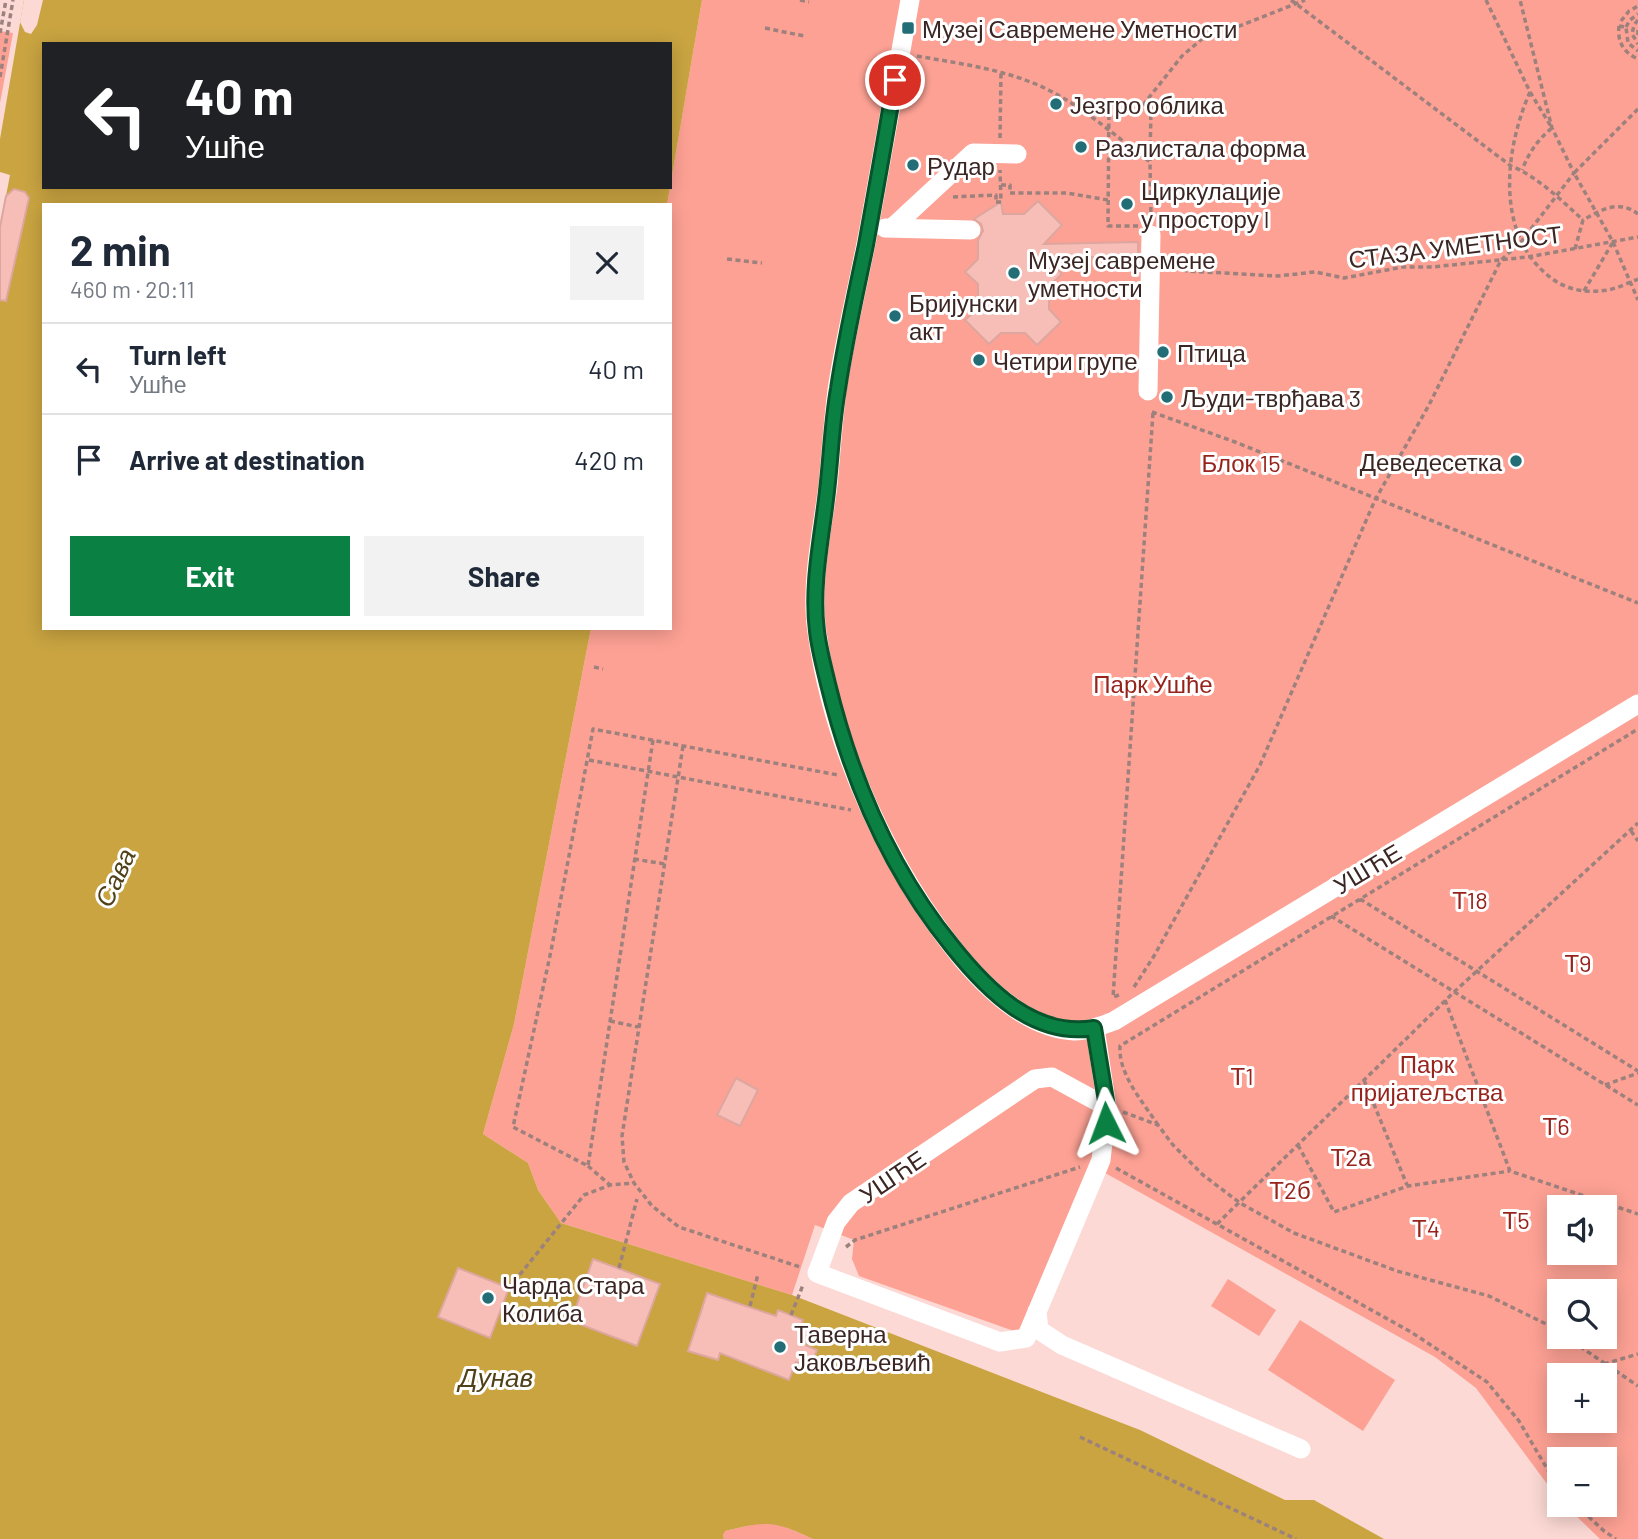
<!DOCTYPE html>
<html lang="en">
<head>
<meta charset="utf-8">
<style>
  :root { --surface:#fff; --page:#f2f2f3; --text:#1f2937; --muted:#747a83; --line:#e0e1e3; --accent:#0b8043 }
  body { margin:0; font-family:Barlow,sans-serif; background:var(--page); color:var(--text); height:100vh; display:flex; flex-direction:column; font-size:26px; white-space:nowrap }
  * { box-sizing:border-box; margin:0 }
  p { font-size:23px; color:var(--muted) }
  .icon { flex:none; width:38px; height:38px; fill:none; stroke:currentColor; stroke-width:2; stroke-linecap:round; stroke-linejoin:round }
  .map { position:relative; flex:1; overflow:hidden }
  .details { position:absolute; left:42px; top:203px; width:630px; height:427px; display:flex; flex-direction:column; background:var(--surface); border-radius:0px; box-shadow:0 4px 18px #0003 }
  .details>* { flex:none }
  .banner { position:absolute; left:42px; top:42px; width:630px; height:147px; border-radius:0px; box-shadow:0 4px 18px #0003; background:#202124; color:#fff; overflow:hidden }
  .fabs { position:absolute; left:1547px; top:1195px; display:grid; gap:14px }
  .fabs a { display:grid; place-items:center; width:70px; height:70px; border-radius:0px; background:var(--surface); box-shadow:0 4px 18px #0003; font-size:35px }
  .pin { position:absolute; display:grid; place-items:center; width:60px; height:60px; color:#fff; margin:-30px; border:4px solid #fff; border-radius:50%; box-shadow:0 2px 7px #0007 }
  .me { position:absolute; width:77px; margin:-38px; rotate:357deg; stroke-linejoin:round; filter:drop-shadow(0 0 5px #0008) }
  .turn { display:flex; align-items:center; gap:24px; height:147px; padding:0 28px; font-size:32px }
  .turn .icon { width:91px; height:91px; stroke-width:2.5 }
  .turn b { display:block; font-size:49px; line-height:60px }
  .round { display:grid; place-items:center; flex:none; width:74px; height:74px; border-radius:0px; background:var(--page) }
  .headline { display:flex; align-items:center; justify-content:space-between; height:119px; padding:0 28px }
  h1 { font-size:42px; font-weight:700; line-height:52px }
  .action { display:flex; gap:14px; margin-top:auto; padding:14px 28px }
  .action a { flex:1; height:80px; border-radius:0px; background:var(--accent); color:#fff; font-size:28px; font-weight:700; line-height:80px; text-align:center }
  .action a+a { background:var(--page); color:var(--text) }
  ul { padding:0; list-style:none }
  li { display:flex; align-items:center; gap:21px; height:91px; padding:0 28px; border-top:2px solid var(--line) }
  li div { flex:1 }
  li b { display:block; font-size:26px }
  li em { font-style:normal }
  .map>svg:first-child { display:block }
</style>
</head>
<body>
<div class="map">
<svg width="1638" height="1539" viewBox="0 0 1638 1539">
  <rect width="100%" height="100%" fill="#fcd9d4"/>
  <path fill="#fda194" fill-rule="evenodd" d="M 702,0 L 1638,0 L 1638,1539 L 1600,1539 L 1565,1505 L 1605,1505 L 1605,1460 L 1559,1460 L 1559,1500 L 1476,1388 L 1435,1357 L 1098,1169 L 1036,1339 L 859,1276 L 852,1259 L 854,1240 L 815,1225 L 792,1295 L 561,1223 L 538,1190 L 528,1163 L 483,1134 L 514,1024 L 591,628 L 670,628 L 670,205 L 667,205 ZM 1559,1208 L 1605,1208 L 1605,1253 L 1559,1253 ZM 1559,1292 L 1605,1292 L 1605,1337 L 1559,1337 ZM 1559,1376 L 1605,1376 L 1605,1421 L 1559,1421 Z
    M 0,31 L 13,33 L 0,103 Z
    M 1228,1279 L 1276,1310 L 1259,1336 L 1211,1306 Z
    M 1300,1320 L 1395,1380 L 1363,1431 L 1268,1370 Z
    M 761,1523 L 781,1525 L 813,1539 L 724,1539 L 723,1535 L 724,1531 Z"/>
  <path fill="#c9a441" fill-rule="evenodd" d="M 24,0 L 702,0 L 667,205 L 44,205 L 44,628 L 591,628 L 514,1024 L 483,1134 L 528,1163 L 538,1190 L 561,1223 L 792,1295 L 1140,1430 L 1285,1500 L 1314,1500 L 1384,1539 L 813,1539 C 772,1520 768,1521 725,1531 L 723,1535 L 724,1539 L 0,1539 L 0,139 ZM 44,44 L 670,44 L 670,187 L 44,187 Z"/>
  <path fill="#fcd9d4" d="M 24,0 L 43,0 L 37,25 L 31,34 L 25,32 L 20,22 Z
    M 0,172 L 10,175 L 0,227 Z"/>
  <path fill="#f6beb6" stroke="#dda69e" stroke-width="2" d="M 14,189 L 25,192 L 29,198 L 6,301 L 0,300 L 0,227 L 6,196 Z
    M 1038,201 L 1062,225 L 1044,244 L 1138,242 L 1138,256 L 1047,258 L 1062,274 L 1049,286 L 1049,309 L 1061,322 L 1037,345 L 1025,333 L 1001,333 L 989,344 L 965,320 L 978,308 L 978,284 L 965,272 L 978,259 L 978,240 L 983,231 L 981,224 L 974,219 L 1001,202 L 1003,214 L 1024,214 Z
    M 736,1078 L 758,1090 L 740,1126 L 717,1115 Z
    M 593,1259 L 660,1284 L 637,1346 L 571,1321 Z
    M 458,1268 L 509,1288 L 490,1338 L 438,1317 Z
    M 707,1293 L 776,1316 L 778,1310 L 803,1320 L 800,1327 L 810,1331 L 805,1345 L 817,1350 L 810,1368 L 796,1362 L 789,1380 L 720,1353 L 718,1360 L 688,1351 Z"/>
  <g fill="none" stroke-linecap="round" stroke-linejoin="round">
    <path stroke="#9d817d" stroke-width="3.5" stroke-dasharray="5 3.5" stroke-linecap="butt" d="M 800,0 L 809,2
      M 1291,0 L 1511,166 C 1538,177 1561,200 1583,220
      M 1486,0 L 1530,92 L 1552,128 C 1537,140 1529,153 1522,170
      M 1638,20 L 1634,25 L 1632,34 L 1638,44
      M 1621,21 L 1629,11 L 1638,6
      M 1619,26 C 1617,42 1624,53 1638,59
      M 1619,26 L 1626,27 L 1628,43 L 1638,51
      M 1626,27 L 1630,20 L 1638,14
      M 765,28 L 804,36
      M 1638,30 L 1638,35
      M 0,33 L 6,0
      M 917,56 C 956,63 996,68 1033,83 C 1076,100 1114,135 1150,162 L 1151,219
      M 0,77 L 13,0
      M 1530,92 C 1506,146 1495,228 1544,272 C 1562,289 1583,294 1608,290 C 1618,288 1628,283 1638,279
      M 1143,105 L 1182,56 L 1203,38 L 1232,29 L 1305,0
      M 1638,109 L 1574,173 L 1613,242 L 1638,300
      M 1000,138 L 1001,72
      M 1001,185 L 1010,185 L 1010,193 L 1067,193 L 1108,200
      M 953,197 L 996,195 L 996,202
      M 996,202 L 1001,202 L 1000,170
      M 1138,226 L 1108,226 L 1109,104 L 1151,105 L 1150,161
      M 1575,249 L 1583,220 C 1601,210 1619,199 1638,214
      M 727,259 L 762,263
      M 1166,265 L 1187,271 L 1278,276 L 1315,272 L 1344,278 L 1403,267 L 1432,267 L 1528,257 L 1638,237
      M 1584,291 L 1613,242
      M 1152,412 L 1235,442 L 1638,603
      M 594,667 L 603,669
      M 653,740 L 588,1166 L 513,1127 L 551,951 L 593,729 L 838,775
      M 683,746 L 622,1136 L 624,1162 L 634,1183 L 652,1206 L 679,1227 L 800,1267
      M 589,760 L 851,810
      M 1631,831 L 1638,841
      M 634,859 L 665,864
      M 1360,899 L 1638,1071
      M 1331,916 L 1638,1105
      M 1134,987 L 1154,956 L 1260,765 L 1375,500 L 1429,405 L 1501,260 L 1521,242 L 1574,173 L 1552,128 L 1520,0
      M 1119,995 L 1113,997 L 1153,413
      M 1445,1000 L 1510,1171 L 1638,1214
      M 610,1021 L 638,1027
      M 1364,1080 L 1407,1185
      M 1605,1085 L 1638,1073
      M 1123,1112 L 1158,1125 L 1173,1145 L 1203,1175 L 1240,1203 L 1294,1233 L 1397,1271 L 1489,1296 L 1546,1324 L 1559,1332
      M 1158,1125 C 1143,1102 1118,1074 1120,1046 L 1638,729
      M 1298,1145 L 1334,1212 L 1408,1186 L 1510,1171
      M 588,1166 L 610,1185
      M 1116,1168 L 1411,1332 L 1487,1382 L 1519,1421 L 1559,1489
      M 1217,1224 L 1454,992 L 1638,823
      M 846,1247 L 855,1240 L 1080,1167
      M 619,1268 L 637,1199
      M 509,1288 L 584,1195 L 610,1185 L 634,1183
      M 750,1306 L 758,1274
      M 791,1315 L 803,1285
      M 1566,1337 L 1638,1386
      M 1604,1364 L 1638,1354
      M 1080,1437 L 1296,1539
      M 1576,1505 L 1604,1531 L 1616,1539"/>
    <path stroke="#fff" stroke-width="19" d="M 910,0 C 896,76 883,152 869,228 C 859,282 845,336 837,390 C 833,422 831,453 828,485 C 822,532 810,585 817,632 C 833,747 889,870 962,959 C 989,991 1030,1029 1074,1031 C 1088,1031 1101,1026 1114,1021 L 1638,704
      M 885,228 L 971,230
      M 892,228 L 973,153 L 1017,154
      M 1148,391 L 1151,235
      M 1095,1028 L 1107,1107 L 1101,1160 L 1026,1338 L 1000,1342 L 817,1273 L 836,1222 L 851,1203 L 1035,1079 L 1052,1077 L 1107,1107
      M 1037,1311 L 1039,1330 L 1062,1345 L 1301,1449"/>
  </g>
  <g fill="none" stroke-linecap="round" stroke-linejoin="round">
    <defs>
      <path id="route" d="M 895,80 C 886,135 876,190 866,245 C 856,293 845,341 838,389 C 832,423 831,457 827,491 C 822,537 811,585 817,631 C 819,649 824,667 828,684 C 851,778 891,871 952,946 C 987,990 1034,1038 1094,1028 L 1107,1107 L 1106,1123"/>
    </defs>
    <use href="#route" stroke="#07532c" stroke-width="18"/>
    <use href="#route" stroke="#0b8043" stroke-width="12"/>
  </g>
  <g fill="#236d77" stroke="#fff" stroke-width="2.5">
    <rect x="901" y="21" width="14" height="14" rx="3.5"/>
    <circle cx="1056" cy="104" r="7"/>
    <circle cx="1081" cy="147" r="7"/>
    <circle cx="913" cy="165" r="7"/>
    <circle cx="1127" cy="204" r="7"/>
    <circle cx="1014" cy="273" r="7"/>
    <circle cx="895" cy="316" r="7"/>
    <circle cx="1163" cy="352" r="7"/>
    <circle cx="979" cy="360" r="7"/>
    <circle cx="1167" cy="397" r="7"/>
    <circle cx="1516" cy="461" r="7"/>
    <circle cx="488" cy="1298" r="7"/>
    <circle cx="780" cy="1347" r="7"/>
  </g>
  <g text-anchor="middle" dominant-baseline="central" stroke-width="6" stroke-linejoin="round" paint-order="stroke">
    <g font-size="24" fill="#3b2623" stroke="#fff" text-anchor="start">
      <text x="922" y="28">Музеј Савремене Уметности</text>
      <text x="1070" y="104">Језгро облика</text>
      <text x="1095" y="147">Разлистала форма</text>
      <text x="927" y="165">Рудар</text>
      <text x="1141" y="190">Циркулације<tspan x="1141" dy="28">у простору I</tspan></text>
      <text x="1028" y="259">Музеј савремене<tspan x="1028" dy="28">уметности</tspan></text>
      <text x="909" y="302">Бријунски<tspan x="909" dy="28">акт</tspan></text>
      <text x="1177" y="352">Птица</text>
      <text x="993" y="360">Четири групе</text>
      <text x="1181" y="397">Људи-тврђава 3</text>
      <text x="1502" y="461" text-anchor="end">Деведесетка</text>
      <text x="502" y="1284">Чарда Стара<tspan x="502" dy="28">Колиба</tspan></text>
      <text x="794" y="1333">Таверна<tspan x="794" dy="28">Јаковљевић</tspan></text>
    </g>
    <g font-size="24" fill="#3b2623" stroke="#fff">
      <text transform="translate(1455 246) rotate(-7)">СТАЗА УМЕТНОСТ</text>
      <text transform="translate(1367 868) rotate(-31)">УШЋЕ</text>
      <text transform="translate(892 1176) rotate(-34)">УШЋЕ</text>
    </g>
    <g font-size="24" fill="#97231d" stroke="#fff">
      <text x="1241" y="462">Блок 15</text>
      <text x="1153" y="683">Парк Ушће</text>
      <text x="1470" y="899">Т18</text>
      <text x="1578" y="962">Т9</text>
      <text x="1427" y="1063">Парк<tspan x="1427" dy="28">пријатељства</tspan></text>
      <text x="1242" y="1075">Т1</text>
      <text x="1556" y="1125">Т6</text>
      <text x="1351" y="1156">Т2а</text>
      <text x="1290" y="1189">Т2б</text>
      <text x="1516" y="1219">Т5</text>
      <text x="1426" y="1227">Т4</text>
    </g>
    <g font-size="26" font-style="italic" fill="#504118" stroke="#fff">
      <text transform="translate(114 877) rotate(-65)">Сава</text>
      <text x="496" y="1376">Дунав</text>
    </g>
  </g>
</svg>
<div class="fabs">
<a><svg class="icon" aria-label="sound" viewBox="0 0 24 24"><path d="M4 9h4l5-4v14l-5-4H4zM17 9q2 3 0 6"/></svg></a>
<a><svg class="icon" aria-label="search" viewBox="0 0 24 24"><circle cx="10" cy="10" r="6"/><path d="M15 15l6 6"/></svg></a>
<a>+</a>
<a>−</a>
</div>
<div class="pin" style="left:895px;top:80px;background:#d93025"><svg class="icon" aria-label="arrive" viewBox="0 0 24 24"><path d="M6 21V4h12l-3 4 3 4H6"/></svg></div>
<svg class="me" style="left:1106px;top:1123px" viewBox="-20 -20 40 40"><path d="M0-17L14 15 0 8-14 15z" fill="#0b8043" stroke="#fff" stroke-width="4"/></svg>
<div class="banner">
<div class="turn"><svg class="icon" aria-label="left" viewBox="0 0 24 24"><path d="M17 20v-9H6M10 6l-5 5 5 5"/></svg><div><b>40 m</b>Ушће</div></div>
</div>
<section class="details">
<div class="headline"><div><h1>2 min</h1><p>460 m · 20:11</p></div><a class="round"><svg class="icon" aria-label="close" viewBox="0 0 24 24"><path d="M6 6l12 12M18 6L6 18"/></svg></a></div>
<ul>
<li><svg class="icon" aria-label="left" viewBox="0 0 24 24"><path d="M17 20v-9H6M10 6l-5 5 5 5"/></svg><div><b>Turn left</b><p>Ушће</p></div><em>40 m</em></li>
<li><svg class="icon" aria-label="arrive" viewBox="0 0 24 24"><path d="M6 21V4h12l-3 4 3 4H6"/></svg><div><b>Arrive at destination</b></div><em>420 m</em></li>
</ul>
<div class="action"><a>Exit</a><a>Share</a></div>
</section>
</div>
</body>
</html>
